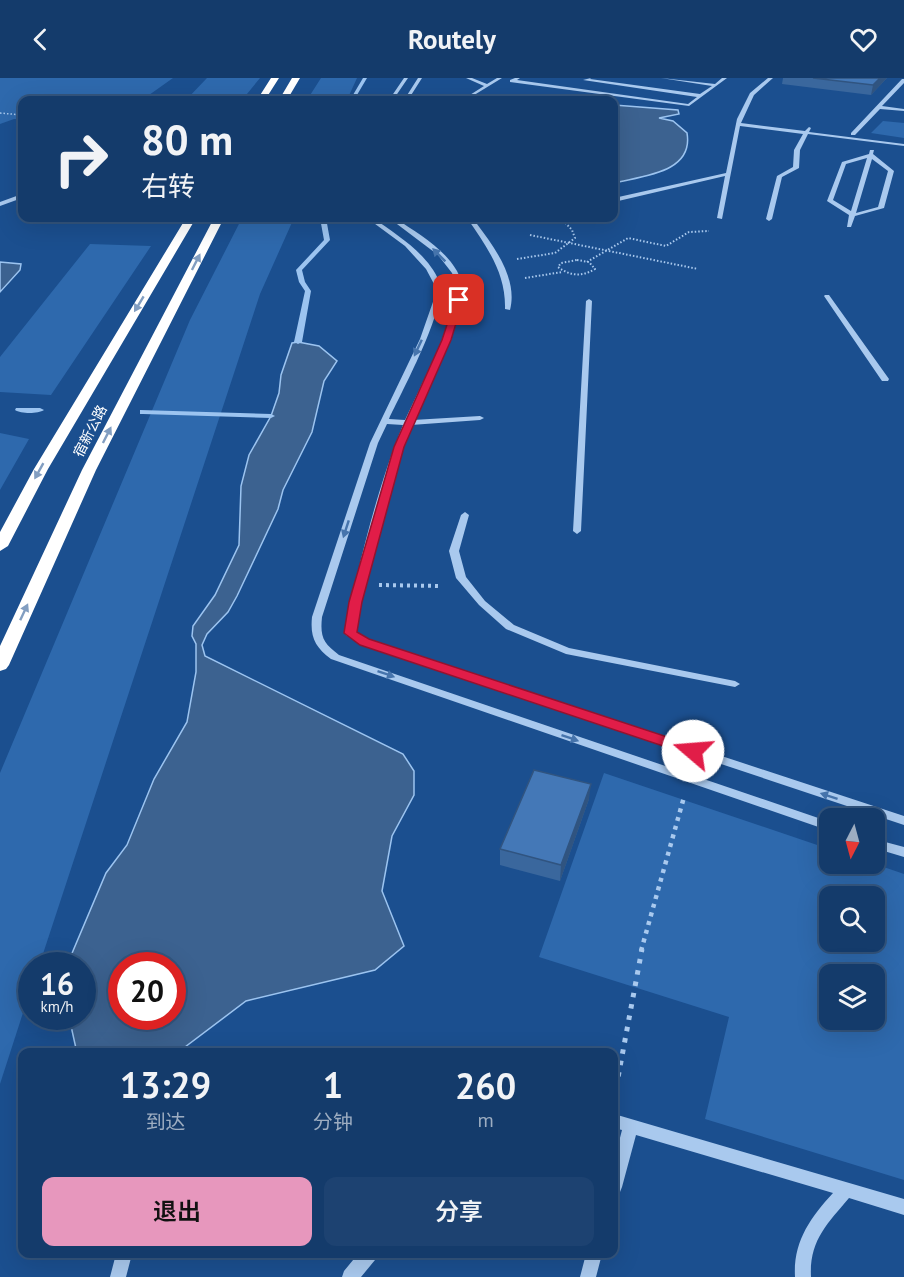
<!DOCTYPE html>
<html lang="zh">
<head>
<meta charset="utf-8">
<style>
  :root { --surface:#143b6b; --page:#1d4271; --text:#f1f3f6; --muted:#9dadc1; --line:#33557e; --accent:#e797bd }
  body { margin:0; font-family:"PT Sans","Noto Sans SC",sans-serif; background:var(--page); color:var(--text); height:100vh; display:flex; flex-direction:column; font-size:22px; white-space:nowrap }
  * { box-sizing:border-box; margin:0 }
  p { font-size:20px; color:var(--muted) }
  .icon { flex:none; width:33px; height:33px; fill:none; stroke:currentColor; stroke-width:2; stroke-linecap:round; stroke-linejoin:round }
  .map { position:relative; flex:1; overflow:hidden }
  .details { position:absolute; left:18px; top:970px; width:600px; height:210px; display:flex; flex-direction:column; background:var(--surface); border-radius:12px; box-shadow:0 6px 24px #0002,0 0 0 2px var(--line) }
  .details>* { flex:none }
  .top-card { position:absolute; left:18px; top:18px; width:600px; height:126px; border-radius:12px; box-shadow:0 6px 24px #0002,0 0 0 2px var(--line); background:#143b6b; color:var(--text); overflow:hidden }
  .needle { width:39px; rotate:186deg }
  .buttons { position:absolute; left:819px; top:730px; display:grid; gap:12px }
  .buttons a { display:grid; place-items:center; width:66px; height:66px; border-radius:12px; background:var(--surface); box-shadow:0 6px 24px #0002,0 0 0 2px var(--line); font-size:30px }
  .speed { position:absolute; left:18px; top:874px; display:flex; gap:12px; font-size:30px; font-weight:700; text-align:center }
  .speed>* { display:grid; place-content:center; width:78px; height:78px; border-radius:50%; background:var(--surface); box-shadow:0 6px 24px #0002,0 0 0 2px var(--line); line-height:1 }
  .speed small { font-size:15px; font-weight:400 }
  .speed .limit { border:9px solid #d22; background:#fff; color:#111 }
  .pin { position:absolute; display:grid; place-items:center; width:51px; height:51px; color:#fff; margin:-26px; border-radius:12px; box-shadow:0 3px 9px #0006 }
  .me { position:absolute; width:66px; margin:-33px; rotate:288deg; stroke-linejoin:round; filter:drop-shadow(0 0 4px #0008) }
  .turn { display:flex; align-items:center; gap:21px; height:126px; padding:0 24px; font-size:27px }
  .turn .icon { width:78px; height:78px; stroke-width:2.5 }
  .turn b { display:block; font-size:42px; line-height:51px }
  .eta { display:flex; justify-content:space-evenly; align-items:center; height:102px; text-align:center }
  .eta b { font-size:36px; font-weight:600; line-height:42px }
  .button { display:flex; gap:12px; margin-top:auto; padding:12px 24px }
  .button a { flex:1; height:69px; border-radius:12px; background:var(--accent); color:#111; font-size:24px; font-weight:600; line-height:69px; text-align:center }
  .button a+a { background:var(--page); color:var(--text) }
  header { display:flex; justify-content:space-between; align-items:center; height:78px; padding:0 24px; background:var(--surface); font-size:27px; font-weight:600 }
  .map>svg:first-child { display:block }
</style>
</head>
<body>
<header><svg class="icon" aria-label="back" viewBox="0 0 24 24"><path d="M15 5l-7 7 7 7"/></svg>Routely<svg class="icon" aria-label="heart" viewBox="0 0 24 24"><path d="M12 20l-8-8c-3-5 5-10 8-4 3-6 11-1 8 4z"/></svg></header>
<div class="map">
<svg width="904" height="1199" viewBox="0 0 904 1199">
  <rect width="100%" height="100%" fill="#1b4f8f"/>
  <path fill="#2e69ad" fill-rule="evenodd" d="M 0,0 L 173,0 L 142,22 L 22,22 L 22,41 L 14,41 L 0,46 Z
    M 207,0 L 260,0 L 242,22 L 186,22 Z
    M 321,0 L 357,0 L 347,22 L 307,22 Z
    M 883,43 L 904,45 L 904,60 L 871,55 Z
    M 242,140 L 294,140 L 260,216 L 39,888 L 32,888 L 31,910 L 0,1006 L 0,695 L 190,242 Z
    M 90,166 L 151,168 L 51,317 L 0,314 L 0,279 Z
    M 0,355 L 29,361 L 0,412 Z
    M 604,695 L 829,771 L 830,786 L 875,786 L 904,796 L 904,1102 L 705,1041 L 729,939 L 539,879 ZM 830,819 L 874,819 L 874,864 L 830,864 ZM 830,897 L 874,897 L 874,942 L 830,942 Z"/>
  <path fill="#3c6290" stroke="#9cc4f0" stroke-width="1.5" fill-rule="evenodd" d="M 614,27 L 678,32 L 679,36 L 659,40 L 673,43 L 687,55 C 694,95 642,98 614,105 Z
    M 0,184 L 21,186 L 20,192 L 0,214 Z
    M 298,264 L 319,268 L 337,283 L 324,303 L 312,354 L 283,412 L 278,431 L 237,518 L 228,534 L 207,556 L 202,567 L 205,578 L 403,676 L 414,693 L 414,717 L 392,758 L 382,813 L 404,868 L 375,892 L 246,923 L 177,975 L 77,975 L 69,939 L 82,939 L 82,888 L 69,888 L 70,880 L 106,795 L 127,767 L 154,701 L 187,644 L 196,594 L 196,566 L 192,558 L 193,548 L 215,517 L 239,467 L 241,408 L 249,377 L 271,338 L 279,315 L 281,297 L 292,265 ZM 122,888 L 172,888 L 172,939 L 122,939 Z"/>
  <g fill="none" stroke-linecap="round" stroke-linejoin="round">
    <path fill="#9cc4f0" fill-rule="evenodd" d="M 363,0 L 367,0 L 354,22 L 350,22 Z
      M 320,140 L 326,140 L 330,162 L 302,192 L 305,204 L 311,213 L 302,264 L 298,266 L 294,264 L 305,213 L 299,204 L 296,192 L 324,162 Z
      M 16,330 L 40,330 L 44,332 C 38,336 21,336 15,332 Z
      M 140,332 L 271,336 L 275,338 L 271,340 L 143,336 L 140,336 Z"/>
    <path stroke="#a9c9ee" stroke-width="1.5" stroke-dasharray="1.5 2" stroke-linecap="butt" d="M 0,35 L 22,37"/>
    <path stroke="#a9c9ee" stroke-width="2" stroke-dasharray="1.5 2" stroke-linecap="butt" d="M 530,157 L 698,191
      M 517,181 L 555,175 L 575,160 L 572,152 L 561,140
      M 577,182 L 589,184 L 595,191 C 582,199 570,198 558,189 L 561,185 Z
      M 587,184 L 628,160 L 666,168 L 689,154 L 709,153
      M 525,200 L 562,194"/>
    <path stroke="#a9c9ee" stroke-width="4" stroke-dasharray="3 4" stroke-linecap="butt" d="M 379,507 L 441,508"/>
    <path stroke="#a9c9ee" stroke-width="4.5" stroke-dasharray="4 5" stroke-linecap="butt" d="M 641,873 L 684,719"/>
    <path stroke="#a9c9ee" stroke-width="5" stroke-dasharray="4.5 7" stroke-linecap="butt" d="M 614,1021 L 642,871"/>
    <path fill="#a9c9ee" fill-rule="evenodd" d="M 404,0 L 408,0 L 393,22 L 389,22 Z
      M 418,0 L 422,0 L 408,22 L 404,22 Z
      M 466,0 L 472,0 L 487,6 L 497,0 L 502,0 L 466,22 L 462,22 L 484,8 Z
      M 515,0 L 520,0 L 517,2 L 688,26 L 697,19 L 583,2 L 591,0 L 590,1 L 700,16 L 712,8 L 661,0 L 715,6 L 722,0 L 727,0 L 689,28 L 510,4 L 510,2 Z
      M 768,0 L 773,0 L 754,17 L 741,45 L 805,53 L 809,49 L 811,50 L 809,54 L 904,66 L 904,68 L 808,56 L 800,72 L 799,90 L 782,99 L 772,141 L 769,143 L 766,141 L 777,98 L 793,89 L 794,72 L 803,56 L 740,48 L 722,141 L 717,140 L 725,98 L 614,124 L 614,120 L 726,95 L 737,41 L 750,15 Z
      M 902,1 L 904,1 L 904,5 L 882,28 L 904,31 L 904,33 L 880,31 L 855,57 L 851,57 L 851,55 Z
      M 870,72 L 874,72 L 873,76 L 894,93 L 884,130 L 855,138 L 851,149 L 847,149 L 849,137 L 827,123 L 842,84 L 869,76 ZM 867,80 L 851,133 L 833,122 L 846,86 ZM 872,81 L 888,93 L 878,129 L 856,135 Z
      M 22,116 L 22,120 L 0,128 L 0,124 Z
      M 367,140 L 373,140 C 397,157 427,175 439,203 C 449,227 401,315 389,341 L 405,342 L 447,253 L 454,232 L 457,213 L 456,205 L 452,195 L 438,177 L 389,140 L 395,140 C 417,155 443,169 457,193 C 477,228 428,308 413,342 L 480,338 L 484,340 L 480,342 L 411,347 C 385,410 367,487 355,554 L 369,562 L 904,738 L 904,747 L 361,566 L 346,557 L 345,555 C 358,488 377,410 403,347 L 387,346 L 378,365 L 322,539 C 320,559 323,565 339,577 L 830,744 L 830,753 L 331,581 C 315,569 310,559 312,539 L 370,365 L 420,261 L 434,221 L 434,206 L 426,191 L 405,168 Z
      M 467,140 L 473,140 L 475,143 L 501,140 L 513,140 L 477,146 C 495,170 518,201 510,232 L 505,231 C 506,195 487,169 467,140 Z
      M 825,217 L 829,217 L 889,301 L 888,303 L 882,303 L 824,218 Z
      M 589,221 L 592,223 L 581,453 L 577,456 L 573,453 L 586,223 Z
      M 465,434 L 469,437 L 459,473 L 466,499 L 485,523 L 514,547 L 569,570 L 735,603 L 740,606 L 735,609 L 566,576 L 506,551 L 479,527 L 456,500 L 449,473 L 461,437 Z
      M 874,761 L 904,769 L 904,779 L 874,770 Z
      M 614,1036 L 904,1121 L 904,1137 L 849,1120 C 827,1146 809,1163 811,1199 L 795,1199 C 793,1164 810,1140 833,1115 L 636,1057 L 622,1109 L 620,1114 L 614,1117 L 614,1083 L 622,1052 L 614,1050 Z
      M 116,1176 L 132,1176 L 126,1199 L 110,1199 Z
      M 358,1176 L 377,1176 L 375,1182 L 361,1199 L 342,1199 L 344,1193 Z
      M 586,1176 L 602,1176 L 596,1199 L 580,1199 Z"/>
    <path fill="#fff" fill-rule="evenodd" d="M 271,0 L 279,0 L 265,22 L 257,22 Z
      M 292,0 L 300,0 L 287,22 L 279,22 Z
      M 186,140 L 196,140 L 48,391 L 8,468 L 0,473 L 0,454 L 34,391 Z
      M 214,140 L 224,140 L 96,392 L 9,587 L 6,591 L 0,593 L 0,568 L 82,392 Z"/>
  </g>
  <path fill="#3a679d" d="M 783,0 L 887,0 L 871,17 L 782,6 Z
    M 589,721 L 560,803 L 500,787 L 500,771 Z"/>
  <path fill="#305480" d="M 880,0 L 887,0 L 871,17 L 873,7 Z
    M 591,706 L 589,721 L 560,803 L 561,787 Z"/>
  <path fill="#4478b7" stroke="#305480" stroke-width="1.5" d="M 813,0 L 880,0 L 873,7 Z
    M 534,692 L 591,706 L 561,787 L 500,771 Z"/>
  <defs><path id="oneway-solid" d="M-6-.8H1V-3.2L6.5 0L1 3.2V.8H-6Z" transform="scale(1.5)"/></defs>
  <g fill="#4674ac">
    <use href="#oneway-solid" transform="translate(439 177) rotate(-135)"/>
    <use href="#oneway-solid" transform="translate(418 270) rotate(115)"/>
    <use href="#oneway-solid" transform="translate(346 451) rotate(108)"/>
    <use href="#oneway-solid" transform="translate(386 596) rotate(19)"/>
    <use href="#oneway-solid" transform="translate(570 660) rotate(19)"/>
    <use href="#oneway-solid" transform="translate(829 718) rotate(-162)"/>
  </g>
  <g fill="#829ec1">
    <use href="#oneway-solid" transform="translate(196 184) rotate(-63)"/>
    <use href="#oneway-solid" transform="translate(139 226) rotate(121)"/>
    <use href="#oneway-solid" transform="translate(107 357) rotate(-63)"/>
    <use href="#oneway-solid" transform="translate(39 393) rotate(119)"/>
    <use href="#oneway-solid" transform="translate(24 534) rotate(-65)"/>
  </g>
  <path fill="#e11d48" stroke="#92132f" stroke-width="1.5" d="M 459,219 L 463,222 L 451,262 L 404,369 L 362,524 L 357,554 L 369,561 L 698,669 L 700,673 L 698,676 L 687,676 L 360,567 L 344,555 L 349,524 L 394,369 L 442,262 L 455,222 Z"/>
  <g text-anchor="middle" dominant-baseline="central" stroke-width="6" stroke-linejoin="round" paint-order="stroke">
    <g font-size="14" fill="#fff" stroke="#1b4f8f">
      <text transform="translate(90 353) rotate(-63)">宿新公路</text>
    </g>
  </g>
</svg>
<div class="buttons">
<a><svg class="needle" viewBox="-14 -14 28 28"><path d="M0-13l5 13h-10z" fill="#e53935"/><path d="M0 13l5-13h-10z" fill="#9dadc1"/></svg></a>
<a><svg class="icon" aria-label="search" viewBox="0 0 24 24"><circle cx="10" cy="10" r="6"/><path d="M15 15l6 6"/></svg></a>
<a><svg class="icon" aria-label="layers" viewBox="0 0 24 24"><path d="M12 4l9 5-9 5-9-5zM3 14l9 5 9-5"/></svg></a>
</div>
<div class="speed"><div>16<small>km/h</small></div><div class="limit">20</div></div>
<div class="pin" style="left:459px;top:222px;background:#d93025"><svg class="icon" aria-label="arrive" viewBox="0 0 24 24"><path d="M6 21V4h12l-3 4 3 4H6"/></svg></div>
<svg class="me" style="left:693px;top:673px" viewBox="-20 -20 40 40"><circle r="19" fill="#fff"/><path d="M0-13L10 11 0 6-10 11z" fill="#e11d48"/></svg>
<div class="top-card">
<div class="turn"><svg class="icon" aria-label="right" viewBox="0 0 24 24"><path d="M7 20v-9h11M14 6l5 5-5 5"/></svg><div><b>80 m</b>右转</div></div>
</div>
<section class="details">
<div class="eta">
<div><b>13:29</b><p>到达</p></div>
<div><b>1</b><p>分钟</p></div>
<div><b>260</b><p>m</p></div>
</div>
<div class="button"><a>退出</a><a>分享</a></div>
</section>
</div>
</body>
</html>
